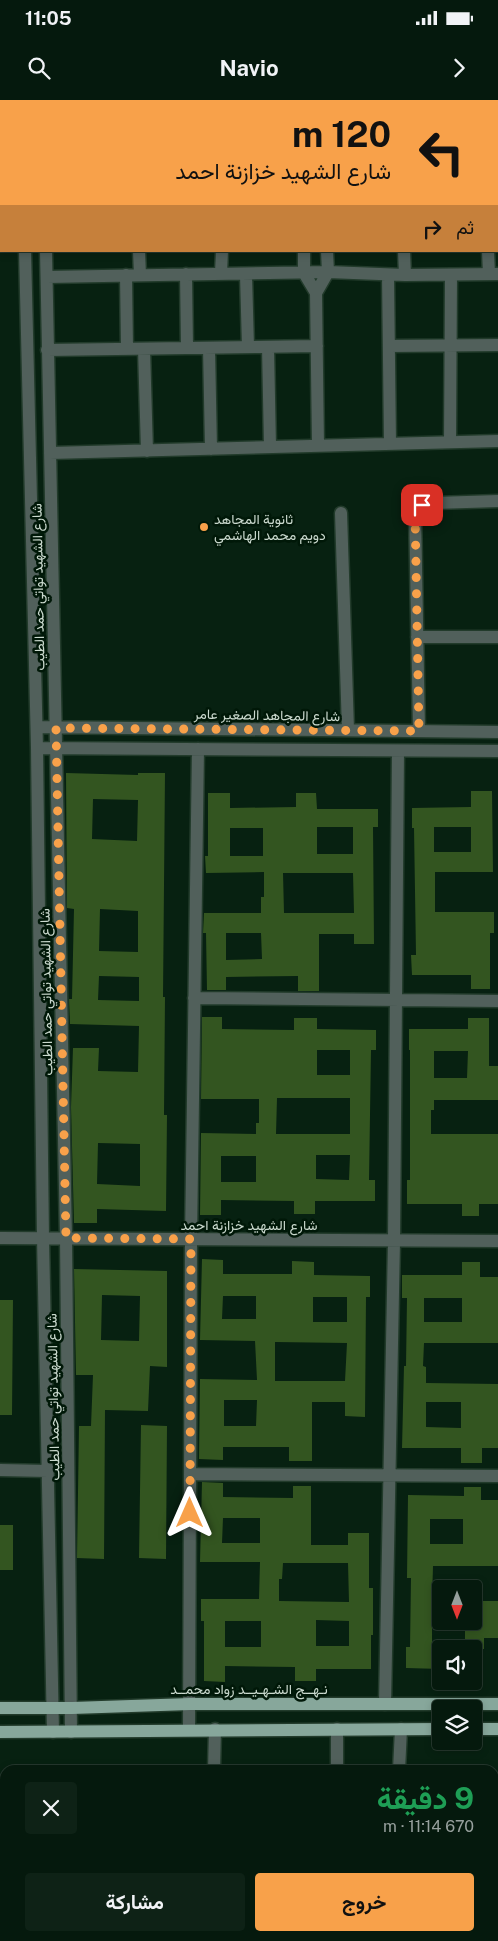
<!DOCTYPE html>
<html lang="ar">
<head>
<meta charset="utf-8">
<style>
  :root { --surface:#05190d; --page:#0e2216; --text:#f1f3f6; --muted:#97a09d; --line:#26382e; --accent:#f8a14a }
  body { margin:0; font-family:"Public Sans",Vazirmatn,sans-serif; background:var(--page); color:var(--text); direction:rtl; height:100vh; display:flex; flex-direction:column; font-size:19px; white-space:nowrap }
  * { box-sizing:border-box; margin:0 }
  p { font-size:16px; color:var(--muted) }
  .icon { flex:none; width:28px; height:28px; fill:none; stroke:currentColor; stroke-width:2; stroke-linecap:round; stroke-linejoin:round }
  .map { position:relative; flex:1; overflow:hidden; direction:ltr }
  .panel { position:absolute; left:0px; top:1665px; width:499px; height:176px; display:flex; flex-direction:column; background:var(--surface); border-radius:15px 15px 0 0; box-shadow:0 2px 8px #0003,0 0 0 1px var(--line); direction:rtl }
  .panel>* { flex:none }
  .top-card { position:absolute; left:0px; top:0px; width:499px; height:152px; box-shadow:0 2px 8px #0003,0 0 0 1px var(--line); direction:rtl; background:#f8a14a; color:#111; overflow:hidden }
  .needle { width:32px; rotate:180deg }
  .buttons { position:absolute; left:432px; top:1480px; display:grid; gap:10px }
  .buttons a { display:grid; place-items:center; width:50px; height:50px; border-radius:5px; background:var(--surface); box-shadow:0 2px 8px #0003,0 0 0 1px var(--line); font-size:25px }
  .pin { position:absolute; display:grid; place-items:center; width:42px; height:42px; color:#fff; margin:-21px; border-radius:10px; box-shadow:0 2px 8px #0006 }
  .me { position:absolute; width:55px; margin:-28px; rotate:0deg; stroke-linejoin:round; filter:drop-shadow(0 0 4px #0008) }
  .turn { display:flex; align-items:center; gap:18px; height:105px; padding:0 25px; font-size:22px }
  .turn .icon { width:65px; height:65px; stroke-width:2.5 }
  .turn b { display:block; font-size:35px; line-height:42px }
  .then { display:flex; align-items:center; height:48px; padding:0 25px; background:#0003; gap:10px; font-size:19px }
  .round { display:grid; place-items:center; flex:none; width:52px; height:52px; border-radius:5px; background:var(--page) }
  .overview { display:flex; align-items:center; justify-content:space-between; height:85px; padding:0 25px }
  h1 { font-size:30px; font-weight:700; line-height:38px; color:#1e9e55 }
  .cta { display:flex; gap:10px; margin-top:auto; padding:10px 25px }
  .cta a { flex:1; height:58px; border-radius:5px; background:var(--accent); color:#111; font-size:20px; font-weight:700; line-height:58px; text-align:center }
  .cta a+a { background:var(--page); color:var(--text) }
  .status { display:flex; justify-content:space-between; align-items:center; height:35px; padding:0 25px; background:var(--surface); direction:ltr }
  .status svg { height:14px; fill:currentColor }
  header { display:flex; justify-content:space-between; align-items:center; height:65px; padding:0 25px; background:var(--surface); font-size:22px; font-weight:700 }
  .map>svg:first-child { display:block }
</style>
</head>
<body>
<div class="status"><b>11:05</b><svg viewBox="0 0 49 12"><path d="M0 12V9h3v3zM5 12V6h3v6zM10 12V3h3v9zM15 12V0h3v12zM26 1h20v11H26zM47 4h2v5h-2z"/></svg></div>
<header><svg class="icon" aria-label="forward" viewBox="0 0 24 24"><path d="M9 5l7 7-7 7"/></svg>Navio<svg class="icon" aria-label="search" viewBox="0 0 24 24"><circle cx="10" cy="10" r="6"/><path d="M15 15l6 6"/></svg></header>
<div class="map">
<svg width="498" height="1841" viewBox="0 0 498 1841">
  <rect width="100%" height="100%" fill="#072111"/>
  <path fill="#335520" fill-rule="evenodd" d="M 66,673 L 138,675 L 138,673 L 165,673 L 163,897 L 165,897 L 164,1015 L 167,1015 L 166,1111 L 97,1109 L 97,1123 L 74,1123 L 71,1007 L 73,948 L 99,948 L 98,971 L 138,972 L 139,926 L 70,924 L 69,899 L 72,899 L 74,809 L 67,808 ZM 93,699 L 138,700 L 137,741 L 92,739 ZM 100,809 L 138,811 L 138,852 L 99,851 ZM 99,876 L 139,877 L 139,901 L 98,900 ZM 98,1043 L 140,1044 L 140,1086 L 97,1084 Z
    M 471,691 L 492,691 L 493,772 L 435,772 L 435,812 L 494,812 L 494,833 L 490,833 L 490,889 L 471,889 L 471,875 L 412,875 L 411,855 L 416,855 L 414,728 L 412,728 L 412,708 L 471,707 ZM 434,727 L 471,727 L 471,752 L 434,752 Z
    M 208,693 L 230,693 L 230,708 L 296,707 L 296,693 L 316,693 L 317,709 L 378,709 L 378,727 L 373,727 L 374,844 L 354,844 L 354,834 L 319,834 L 319,891 L 298,891 L 298,876 L 226,877 L 226,890 L 207,890 L 206,833 L 203,833 L 204,813 L 261,813 L 261,797 L 264,797 L 264,772 L 206,773 L 205,756 L 208,756 ZM 317,727 L 353,727 L 353,754 L 317,754 ZM 230,728 L 263,728 L 263,756 L 230,756 ZM 283,773 L 353,773 L 354,813 L 284,813 ZM 226,833 L 261,833 L 262,859 L 226,860 Z
    M 202,917 L 222,917 L 222,929 L 294,930 L 294,918 L 317,918 L 317,929 L 376,930 L 376,950 L 371,950 L 369,1080 L 375,1080 L 375,1101 L 315,1101 L 315,1114 L 294,1114 L 294,1101 L 221,1100 L 221,1115 L 200,1115 L 201,1033 L 256,1034 L 256,1023 L 259,1023 L 259,999 L 201,999 ZM 317,950 L 350,950 L 350,975 L 317,975 ZM 277,998 L 350,998 L 350,1034 L 276,1034 ZM 316,1055 L 350,1055 L 349,1080 L 316,1079 ZM 221,1056 L 256,1056 L 256,1082 L 221,1082 Z
    M 468,918 L 489,918 L 489,966 L 498,966 L 498,1000 L 434,1000 L 434,1010 L 431,1010 L 431,1034 L 498,1034 L 498,1104 L 479,1104 L 479,1116 L 462,1116 L 462,1104 L 407,1104 L 407,1080 L 410,1080 L 410,950 L 409,950 L 409,929 L 468,929 ZM 434,951 L 468,951 L 467,978 L 434,978 Z
    M 202,1159 L 223,1160 L 223,1174 L 292,1174 L 292,1161 L 314,1162 L 314,1175 L 370,1176 L 370,1197 L 366,1197 L 365,1317 L 345,1316 L 345,1302 L 312,1302 L 312,1361 L 289,1361 L 289,1347 L 223,1347 L 223,1360 L 199,1359 L 200,1279 L 257,1280 L 255,1241 L 200,1240 ZM 223,1196 L 256,1196 L 256,1219 L 222,1219 ZM 313,1197 L 347,1197 L 347,1222 L 313,1222 ZM 275,1242 L 347,1243 L 345,1281 L 275,1281 ZM 224,1300 L 257,1300 L 256,1326 L 224,1326 Z
    M 462,1162 L 480,1162 L 480,1177 L 498,1177 L 498,1243 L 424,1243 L 423,1266 L 426,1267 L 426,1283 L 498,1284 L 498,1348 L 482,1348 L 482,1363 L 461,1363 L 461,1348 L 402,1348 L 404,1266 L 406,1266 L 407,1198 L 402,1198 L 402,1175 L 462,1175 ZM 424,1198 L 462,1198 L 462,1222 L 424,1222 ZM 426,1302 L 461,1302 L 461,1328 L 426,1327 Z
    M 74,1169 L 167,1171 L 167,1267 L 150,1266 L 148,1311 L 105,1310 L 104,1459 L 77,1458 L 79,1326 L 91,1326 L 93,1275 L 76,1275 ZM 102,1195 L 140,1196 L 139,1241 L 101,1240 Z
    M 0,1200 L 13,1200 L 12,1315 L 0,1315 Z
    M 141,1325 L 167,1326 L 166,1459 L 139,1458 Z
    M 202,1382 L 223,1383 L 223,1397 L 293,1398 L 293,1386 L 311,1386 L 311,1445 L 348,1445 L 348,1433 L 369,1433 L 369,1488 L 373,1488 L 373,1535 L 371,1535 L 371,1569 L 316,1569 L 316,1581 L 295,1581 L 295,1567 L 225,1566 L 225,1582 L 204,1581 L 204,1521 L 201,1521 L 201,1499 L 259,1499 L 260,1462 L 200,1462 ZM 223,1418 L 260,1418 L 260,1443 L 222,1443 ZM 283,1463 L 348,1463 L 349,1502 L 279,1501 L 279,1479 L 282,1479 ZM 316,1520 L 349,1521 L 349,1546 L 316,1546 ZM 225,1521 L 261,1521 L 261,1547 L 225,1547 Z
    M 464,1387 L 481,1387 L 481,1400 L 498,1400 L 498,1466 L 433,1466 L 432,1501 L 441,1501 L 441,1524 L 432,1524 L 432,1547 L 441,1547 L 441,1569 L 406,1568 L 406,1547 L 410,1547 L 411,1478 L 407,1478 L 408,1395 L 464,1396 ZM 430,1419 L 463,1419 L 463,1444 L 430,1444 Z
    M 0,1425 L 13,1425 L 13,1470 L 0,1470 Z
    M 474,1501 L 498,1501 L 498,1538 L 484,1538 L 484,1549 L 465,1549 L 465,1521 L 474,1521 Z"/>
  <g fill="none" stroke-linecap="round" stroke-linejoin="round">
    <defs>
      <path id="minor" d="M 22,0 L 22,1
        M 42,0 L 42,1
        M 63,0 L 63,1
        M 147,0 L 147,1
        M 228,0 L 228,1
        M 316,0 L 316,1
        M 25,151 L 37,648 L 43,1138 L 53,1632
        M 46,151 L 66,1138 L 71,1632
        M 139,151 L 140,175
        M 304,151 L 304,173 L 316,193 L 318,346
        M 404,151 L 405,175
        M 488,151 L 489,174
        M 221,173 L 222,151
        M 186,174 L 187,248
        M 126,175 L 127,249
        M 246,175 L 248,247
        M 388,175 L 390,344
        M 47,177 L 328,172 L 405,175 L 498,174
        M 316,193 L 328,172 L 327,151
        M 389,246 L 498,245
        M 268,247 L 270,347
        M 209,248 L 211,349
        M 144,249 L 147,351
        M 47,250 L 317,246
        M 450,342 L 451,175
        M 50,353 L 498,341
        M 341,413 L 348,630
        M 417,537 L 498,537
        M 37,627 L 498,632
        M 419,631 L 415,411 L 422,405 L 435,403 L 498,401
        M 37,648 L 498,651
        M 194,898 L 498,901
        M 0,1138 L 498,1141
        M 0,1370 L 48,1371
        M 190,1374 L 498,1376
        M 385,1604 L 394,1141 L 398,651
        M 189,1629 L 191,1139 L 198,649
        M 214,1670 L 215,1629
        M 337,1670 L 337,1629
        M 399,1670 L 401,1629"/>
      <path id="major" d="M 0,1608 L 72,1608 L 190,1604 L 498,1604
        M 474,1629 L 498,1629
        M 0,1632 L 441,1629"/>
    </defs>
    <use href="#minor" stroke="#223b2b" stroke-width="15"/>
    <use href="#major" stroke="#223b2b" stroke-width="15"/>
    <use href="#minor" stroke="#51605b" stroke-width="12"/>
    <use href="#major" stroke="#87a79b" stroke-width="12"/>
  </g>
  <g fill="none" stroke-linecap="round" stroke-linejoin="round">
    <path stroke="#f8a14a" stroke-width="9" stroke-dasharray="0 16.2" d="M 190,1413 L 191,1139 L 66,1138 L 56,628 L 419,631 L 415,411 L 422,405"/>
  </g>
  <circle fill="#f8a14a" stroke="#001808" stroke-width="2" cx="204" cy="427" r="5"/>
  <g text-anchor="middle" dominant-baseline="central" stroke-width="5" stroke-linejoin="round" paint-order="stroke">
    <g font-size="14" fill="#cad9ce" stroke="#001808" text-anchor="start">
      <text x="214" y="419">ثانوية المجاهد<tspan x="214" dy="16">دويم محمد الهاشمي</tspan></text>
    </g>
    <g font-size="14" fill="#cad9ce" stroke="#001808">
      <text transform="translate(38 487) rotate(-91)">شارع الشهيد تواتي حمد الطيب</text>
      <text transform="translate(267 615) rotate(1)">شارع المجاهد الصغير عامر</text>
      <text transform="translate(46 892) rotate(-91)">شارع الشهيد تواتي حمد الطيب</text>
      <text x="249" y="1125">شارع الشهيد خزازنة احمد</text>
      <text transform="translate(53 1297) rotate(-91)">شارع الشهيد تواتي حمد الطيب</text>
      <text x="249" y="1589">نـهــج الشـهـيــد زواد محمــد</text>
    </g>
  </g>
</svg>
<div class="buttons">
<a><svg class="needle" viewBox="-14 -14 28 28"><path d="M0-13l5 13h-10z" fill="#e53935"/><path d="M0 13l5-13h-10z" fill="#97a09d"/></svg></a>
<a><svg class="icon" aria-label="sound" viewBox="0 0 24 24"><path d="M4 9h4l5-4v14l-5-4H4zM17 9q2 3 0 6"/></svg></a>
<a><svg class="icon" aria-label="layers" viewBox="0 0 24 24"><path d="M12 4l9 5-9 5-9-5zM3 14l9 5 9-5"/></svg></a>
</div>
<div class="pin" style="left:422px;top:405px;background:#d93025"><svg class="icon" aria-label="arrive" viewBox="0 0 24 24"><path d="M6 21V4h12l-3 4 3 4H6"/></svg></div>
<svg class="me" style="left:190px;top:1413px" viewBox="-20 -20 40 40"><path d="M0-17L14 15 0 8-14 15z" fill="#f8a14a" stroke="#fff" stroke-width="4"/></svg>
<div class="top-card">
<div class="turn"><svg class="icon" aria-label="left" viewBox="0 0 24 24"><path d="M17 20v-9H6M10 6l-5 5 5 5"/></svg><div><b>120 m</b>شارع الشهيد خزازنة احمد</div></div>
<div class="then">ثم<svg class="icon" aria-label="right" viewBox="0 0 24 24"><path d="M7 20v-9h11M14 6l5 5-5 5"/></svg></div>
</div>
<section class="panel">
<div class="overview"><div><h1>9 دقيقة</h1><p>670 m · 11:14</p></div><a class="round"><svg class="icon" aria-label="close" viewBox="0 0 24 24"><path d="M6 6l12 12M18 6L6 18"/></svg></a></div>
<div class="cta"><a>خروج</a><a>مشاركة</a></div>
</section>
</div>
</body>
</html>
